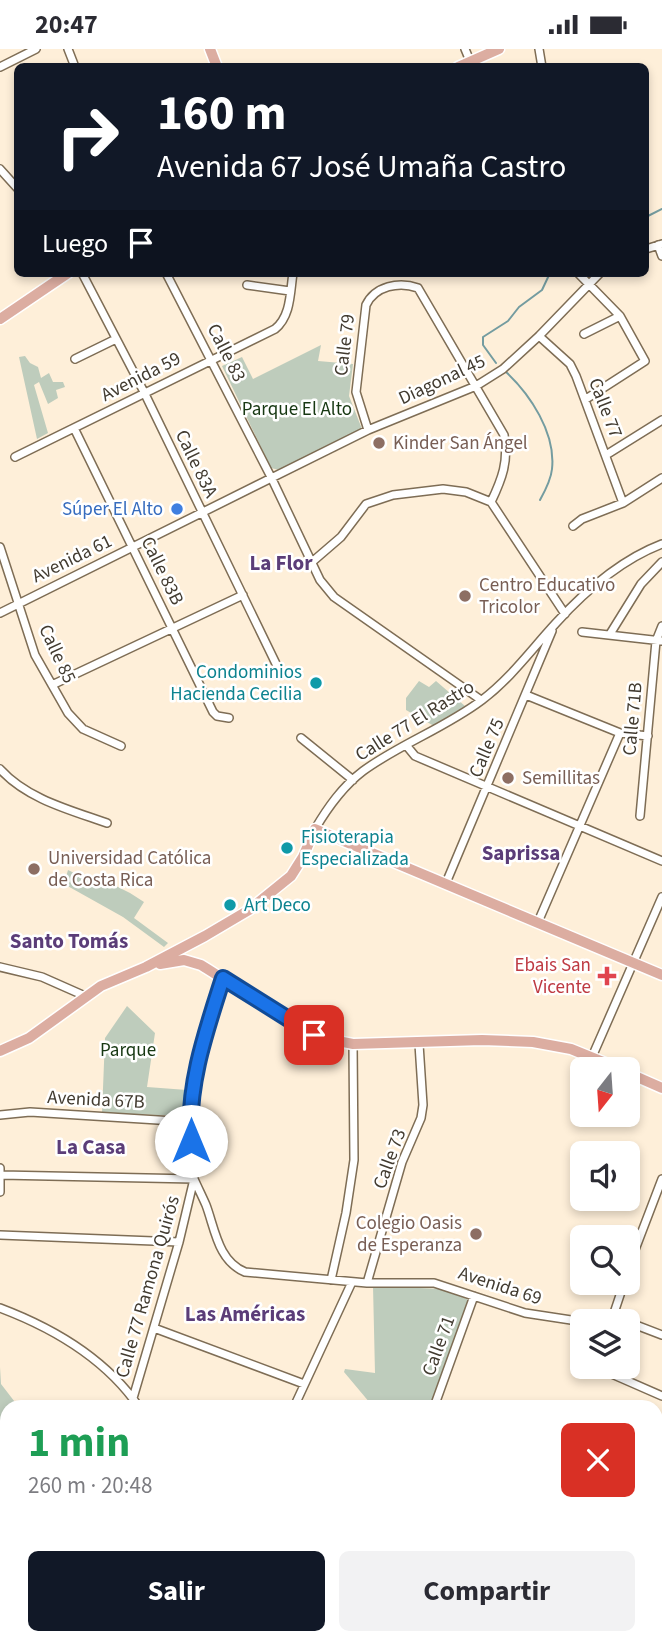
<!DOCTYPE html>
<html lang="es">
<head>
<meta charset="utf-8">
<style>
  :root { --surface:#fff; --page:#f2f2f3; --text:#2b2b33; --muted:#7c7c81; --accent:#111827 }
  body { margin:0; font-family:"Source Sans 3",sans-serif; background:var(--page); color:var(--text); height:100vh; display:flex; flex-direction:column; font-size:26px; white-space:nowrap }
  * { box-sizing:border-box; margin:0 }
  p { font-size:23px; color:var(--muted) }
  .icon { flex:none; width:38px; height:38px; fill:none; stroke:currentColor; stroke-width:2; stroke-linecap:round; stroke-linejoin:round }
  .map { position:relative; flex:1; overflow:hidden }
  .side { position:absolute; left:0px; top:1351px; width:663px; height:245px; display:flex; flex-direction:column; background:var(--surface); border-radius:21px 21px 0 0; box-shadow:0 4px 10px #0003 }
  .side>* { flex:none }
  .guide { position:absolute; left:14px; top:14px; width:635px; height:214px; border-radius:10px; box-shadow:0 4px 10px #0003; background:#111827; color:#fff; overflow:hidden }
  .needle { width:46px; rotate:197deg }
  .controls { position:absolute; left:570px; top:1008px; display:grid; gap:14px }
  .controls a { display:grid; place-items:center; width:70px; height:70px; border-radius:10px; background:var(--surface); box-shadow:0 4px 10px #0003; font-size:35px }
  .pin { position:absolute; display:grid; place-items:center; width:60px; height:60px; color:#fff; margin:-30px; border-radius:14px; box-shadow:0 4px 10px #0006 }
  .me { position:absolute; width:77px; margin:-38px; rotate:0deg; stroke-linejoin:round; filter:drop-shadow(0 0 5px #0008) }
  .turn { display:flex; align-items:center; gap:24px; height:147px; padding:0 28px; font-size:32px }
  .turn .icon { width:91px; height:91px; stroke-width:2.5 }
  .turn b { display:block; font-size:49px; line-height:60px }
  .then { display:flex; align-items:center; height:66px; padding:0 28px; background:#0003; gap:14px; font-size:26px }
  .round { display:grid; place-items:center; flex:none; width:74px; height:74px; border-radius:10px; background:var(--page) }
  .head { display:flex; align-items:center; justify-content:space-between; height:119px; padding:0 28px }
  h1 { font-size:42px; font-weight:700; line-height:52px; color:#1e9e55 }
  .button { display:flex; gap:14px; margin-top:auto; padding:14px 28px }
  .button a { flex:1; height:80px; border-radius:10px; background:var(--accent); color:#fff; font-size:28px; font-weight:700; line-height:80px; text-align:center }
  .button a+a { background:var(--page); color:var(--text) }
  .status { display:flex; justify-content:space-between; align-items:center; height:49px; padding:0 35px; background:var(--surface); direction:ltr }
  .status svg { height:19px; fill:currentColor }
  .map>svg:first-child { display:block }
</style>
</head>
<body>
<div class="status"><b>20:47</b><svg viewBox="0 0 49 12"><path d="M0 12V9h3v3zM5 12V6h3v6zM10 12V3h3v9zM15 12V0h3v12zM26 1h20v11H26zM47 4h2v5h-2z"/></svg></div>
<div class="map">
<svg width="662" height="1596" viewBox="0 0 662 1596">
  <rect width="100%" height="100%" fill="#feefd9"/>
  <path fill="#beccbc" d="M 321,296 L 318,312 L 353,315 L 349,347 L 362,380 L 279,421 L 271,419 L 222,317 L 242,308 L 253,330 Z
    M 25,307 L 30,314 L 38,318 L 41,329 L 49,324 L 53,333 L 63,333 L 65,338 L 56,341 L 58,349 L 48,355 L 39,333 L 34,336 L 48,384 L 37,390 L 19,308 Z
    M 419,632 L 429,638 L 436,632 L 465,657 L 434,677 L 406,661 L 406,649 Z
    M 68,821 L 101,837 L 108,833 L 130,844 L 144,853 L 134,869 L 168,894 L 164,898 L 123,868 L 64,835 Z
    M 127,957 L 155,984 L 147,1038 L 187,1041 L 186,1067 L 102,1064 L 105,989 Z
    M 373,1237 L 443,1240 L 469,1251 L 430,1358 L 407,1358 L 382,1352 L 370,1354 L 344,1323 L 345,1320 L 375,1324 Z
    M 0,1318 L 1,1335 L 18,1357 L 25,1358 L 7,1358 L 7,1464 L 0,1460 Z
    M 91,1589 L 254,1589 L 257,1596 L 99,1596 Z"/>
  <g fill="none" stroke-linecap="round" stroke-linejoin="round">
    <path stroke="#749ca0" stroke-width="2" d="M 646,168 L 662,160
      M 496,314 L 483,296 L 483,288 L 508,272 L 519,258 L 542,241 L 550,224
      M 505,322 C 530,345 556,384 552,420 C 551,431 545,442 540,451"/>
    <path stroke="#749ca0" stroke-width="12" d="M 0,1404 L 7,1414
      M 199,1589 L 211,1596"/>
    <defs>
      <path id="minor" d="M 68,0 L 75,18
        M 465,0 L 470,12
        M 539,0 L 542,18
        M 0,18 L 36,0
        M 0,120 L 18,140
        M 658,196 L 662,207
        M 646,200 L 662,195
        M 82,224 L 144,343 L 279,621
        M 166,224 L 272,430 L 320,531 L 334,548 L 481,651
        M 578,224 L 620,267 L 645,312 L 586,350
        M 247,236 L 290,242
        M 584,285 L 620,267
        M 539,287 L 570,315 L 576,327 L 623,454
        M 75,310 L 116,290
        M 74,379 L 213,663 L 217,667 L 229,669
        M 368,381 L 356,343 L 366,256 C 375,237 399,232 418,239 L 504,386 C 509,412 502,430 491,453
        M 606,406 L 662,371
        M 15,408 L 275,280 C 291,267 290,244 293,224
        M 491,453 L 565,565
        M 573,477 L 582,470 L 623,454 L 662,429
        M 0,498 L 35,606 L 68,664 L 83,680 L 121,697
        M 312,513 L 341,488 L 366,455 L 393,446 L 443,440 L 466,443 L 491,453
        M 0,564 L 368,381 L 476,337 L 503,320 L 539,287 L 600,224
        M 582,583 L 662,592
        M 610,585 L 641,535 L 662,513
        M 52,636 L 243,546
        M 526,646 L 620,684 L 648,687
        M 301,689 L 353,731
        M 406,696 L 415,707 L 662,812
        M 0,720 C 27,750 70,761 107,774
        M 640,767 L 656,592 L 662,577
        M 315,780 C 328,758 342,738 363,722 C 400,695 445,679 482,651 C 511,629 531,601 556,574 C 586,541 620,511 662,495
        M 446,834 L 552,582
        M 538,873 L 620,684
        M 0,918 L 42,928 L 85,947
        M 592,1008 L 662,848
        M 0,1066 L 30,1063 L 190,1073
        M 0,1119 L 0,1143
        M 1,1126 L 194,1130 C 198,1139 202,1147 206,1156 C 215,1180 218,1212 245,1223 L 367,1234 L 434,1234 L 525,1264 L 571,1271 L 591,1271 L 613,1267 L 627,1272
        M 0,1186 L 179,1193
        M 628,1219 L 662,1130
        M 331,1231 L 346,1164 L 354,1111 L 353,995
        M 367,1234 L 402,1113 L 421,1069 L 423,1056 L 419,995
        M 0,1259 C 53,1279 106,1310 139,1358
        M 613,1267 L 624,1234
        M 628,1273 L 662,1286
        M 154,1279 L 304,1335
        M 598,1319 L 662,1347
        M 133,1349 L 179,1193 L 194,1130 L 190,1073 L 194,1029 L 223,929
        M 294,1358 L 352,1233
        M 434,1358 L 474,1247
        M 656,1391 L 662,1377
        M 0,1511 L 7,1514
        M 656,1568 L 662,1569
        M 6,1596 L 7,1589
        M 68,1596 L 70,1589
        M 570,1596 L 573,1589
        M 630,1596 L 631,1589"/>
      <path id="major" d="M 210,0 L 217,18
        M 458,18 L 499,0
        M 0,270 L 68,224
        M 160,915 L 184,911 L 201,916 C 249,945 296,987 353,995 L 482,991 L 533,993 L 571,1000 L 620,1020
        M 0,1002 L 29,989 L 101,937 L 146,918 L 205,887 L 249,861 L 291,827 L 303,808 L 315,780 L 662,926
        M 628,1024 L 662,1039"/>
    </defs>
    <use href="#minor" stroke="#7e6d55" stroke-width="10"/>
    <use href="#major" stroke="#fff" stroke-width="13"/>
    <use href="#minor" stroke="#fff" stroke-width="7"/>
    <use href="#major" stroke="#dcada1" stroke-width="10"/>
  </g>
  <g fill="none" stroke-linecap="round" stroke-linejoin="round">
    <defs>
      <path id="route" d="M 191,1092 C 187,1036 206,982 223,929 L 314,986"/>
    </defs>
    <use href="#route" stroke="#114b97" stroke-width="18"/>
    <use href="#route" stroke="#1a73e8" stroke-width="12"/>
  </g>
  <g fill="#8d6e63" stroke="#fff" stroke-width="2.5">
    <circle cx="379" cy="394" r="7"/>
    <circle cx="465" cy="547" r="7"/>
    <circle cx="508" cy="729" r="7"/>
    <circle cx="34" cy="820" r="7"/>
    <circle cx="476" cy="1185" r="7"/>
  </g>
  <circle fill="#3f7fe0" stroke="#fff" stroke-width="2.5" cx="177" cy="460" r="7"/>
  <g fill="#0f9aa8" stroke="#fff" stroke-width="2.5">
    <circle cx="316" cy="634" r="7"/>
    <circle cx="287" cy="799" r="7"/>
    <circle cx="230" cy="856" r="7"/>
  </g>
  <path fill="#e0444e" stroke="#fff" stroke-width="2.5" d="M603.5 916.5h7v7h7v7h-7v7h-7v-7h-7v-7h7z"/>
  <g text-anchor="middle" dominant-baseline="central" stroke-width="5" stroke-linejoin="round" paint-order="stroke">
    <g font-size="19" fill="#423b30" stroke="#fff">
      <text transform="translate(345 296) rotate(-83)">Calle 79</text>
      <text transform="translate(226 304) rotate(63)">Calle 83</text>
      <text transform="translate(141 328) rotate(-27)">Avenida 59</text>
      <text transform="translate(442 331) rotate(-25)">Diagonal 45</text>
      <text transform="translate(605 359) rotate(69)">Calle 77</text>
      <text transform="translate(196 415) rotate(64)">Calle 83A</text>
      <text transform="translate(72 510) rotate(-26)">Avenida 61</text>
      <text transform="translate(162 522) rotate(64)">Calle 83B</text>
      <text transform="translate(57 605) rotate(65)">Calle 85</text>
      <text transform="translate(633 670) rotate(-85)">Calle 71B</text>
      <text transform="translate(415 672) rotate(-32)">Calle 77 El Rastro</text>
      <text transform="translate(487 699) rotate(-67)">Calle 75</text>
      <text transform="translate(96 1051) rotate(3)">Avenida 67B</text>
      <text transform="translate(390 1110) rotate(-70)">Calle 73</text>
      <text transform="translate(500 1237) rotate(18)">Avenida 69</text>
      <text transform="translate(148 1238) rotate(-74)">Calle 77 Ramona Quirós</text>
      <text transform="translate(439 1297) rotate(-70)">Calle 71</text>
    </g>
    <g font-size="19" fill="#173812" stroke="#fff">
      <text x="297" y="360">Parque El Alto</text>
      <text x="128" y="1001">Parque</text>
    </g>
    <g font-size="19" fill="#785e54" stroke="#fff" text-anchor="start">
      <text x="393" y="394">Kinder San Ángel</text>
      <text x="479" y="536">Centro Educativo<tspan x="479" dy="22">Tricolor</tspan></text>
      <text x="522" y="729">Semillitas</text>
      <text x="48" y="809">Universidad Católica<tspan x="48" dy="22">de Costa Rica</tspan></text>
      <text x="462" y="1174" text-anchor="end">Colegio Oasis<tspan x="462" dy="22">de Esperanza</tspan></text>
    </g>
    <g font-size="19" fill="#366cbe" stroke="#fff" text-anchor="end">
      <text x="163" y="460">Súper El Alto</text>
    </g>
    <g font-size="19" fill="#0d838f" stroke="#fff" text-anchor="start">
      <text x="302" y="623" text-anchor="end">Condominios<tspan x="302" dy="22">Hacienda Cecilia</tspan></text>
      <text x="301" y="788">Fisioterapia<tspan x="301" dy="22">Especializada</tspan></text>
      <text x="244" y="856">Art Deco</text>
    </g>
    <g font-size="19" fill="#be3a42" stroke="#fff" text-anchor="end">
      <text x="591" y="916">Ebais San<tspan x="591" dy="22">Vicente</tspan></text>
    </g>
    <g font-size="21" font-weight="bold" fill="#5b3d78" stroke="#fff">
      <text x="281" y="514">La Flor</text>
      <text x="521" y="804">Saprissa</text>
      <text x="69" y="892">Santo Tomás</text>
      <text x="91" y="1098">La Casa</text>
      <text x="245" y="1265">Las Américas</text>
    </g>
  </g>
</svg>
<div class="controls">
<a><svg class="needle" viewBox="-14 -14 28 28"><path d="M0-13l5 13h-10z" fill="#e53935"/><path d="M0 13l5-13h-10z" fill="#7c7c81"/></svg></a>
<a><svg class="icon" aria-label="sound" viewBox="0 0 24 24"><path d="M4 9h4l5-4v14l-5-4H4zM17 9q2 3 0 6"/></svg></a>
<a><svg class="icon" aria-label="search" viewBox="0 0 24 24"><circle cx="10" cy="10" r="6"/><path d="M15 15l6 6"/></svg></a>
<a><svg class="icon" aria-label="layers" viewBox="0 0 24 24"><path d="M12 4l9 5-9 5-9-5zM3 14l9 5 9-5"/></svg></a>
</div>
<div class="pin" style="left:314px;top:986px;background:#d93025"><svg class="icon" aria-label="arrive" viewBox="0 0 24 24"><path d="M6 21V4h12l-3 4 3 4H6"/></svg></div>
<svg class="me" style="left:191px;top:1092px" viewBox="-20 -20 40 40"><circle r="19" fill="#fff"/><path d="M0-13L10 11 0 6-10 11z" fill="#1a73e8"/></svg>
<div class="guide">
<div class="turn"><svg class="icon" aria-label="right" viewBox="0 0 24 24"><path d="M7 20v-9h11M14 6l5 5-5 5"/></svg><div><b>160 m</b>Avenida 67 José Umaña Castro</div></div>
<div class="then">Luego<svg class="icon" aria-label="arrive" viewBox="0 0 24 24"><path d="M6 21V4h12l-3 4 3 4H6"/></svg></div>
</div>
<section class="side">
<div class="head"><div><h1>1 min</h1><p>260 m · 20:48</p></div><a class="round" style="background:#d93025;color:#fff"><svg class="icon" aria-label="close" viewBox="0 0 24 24"><path d="M6 6l12 12M18 6L6 18"/></svg></a></div>
<div class="button"><a>Salir</a><a>Compartir</a></div>
</section>
</div>
</body>
</html>
